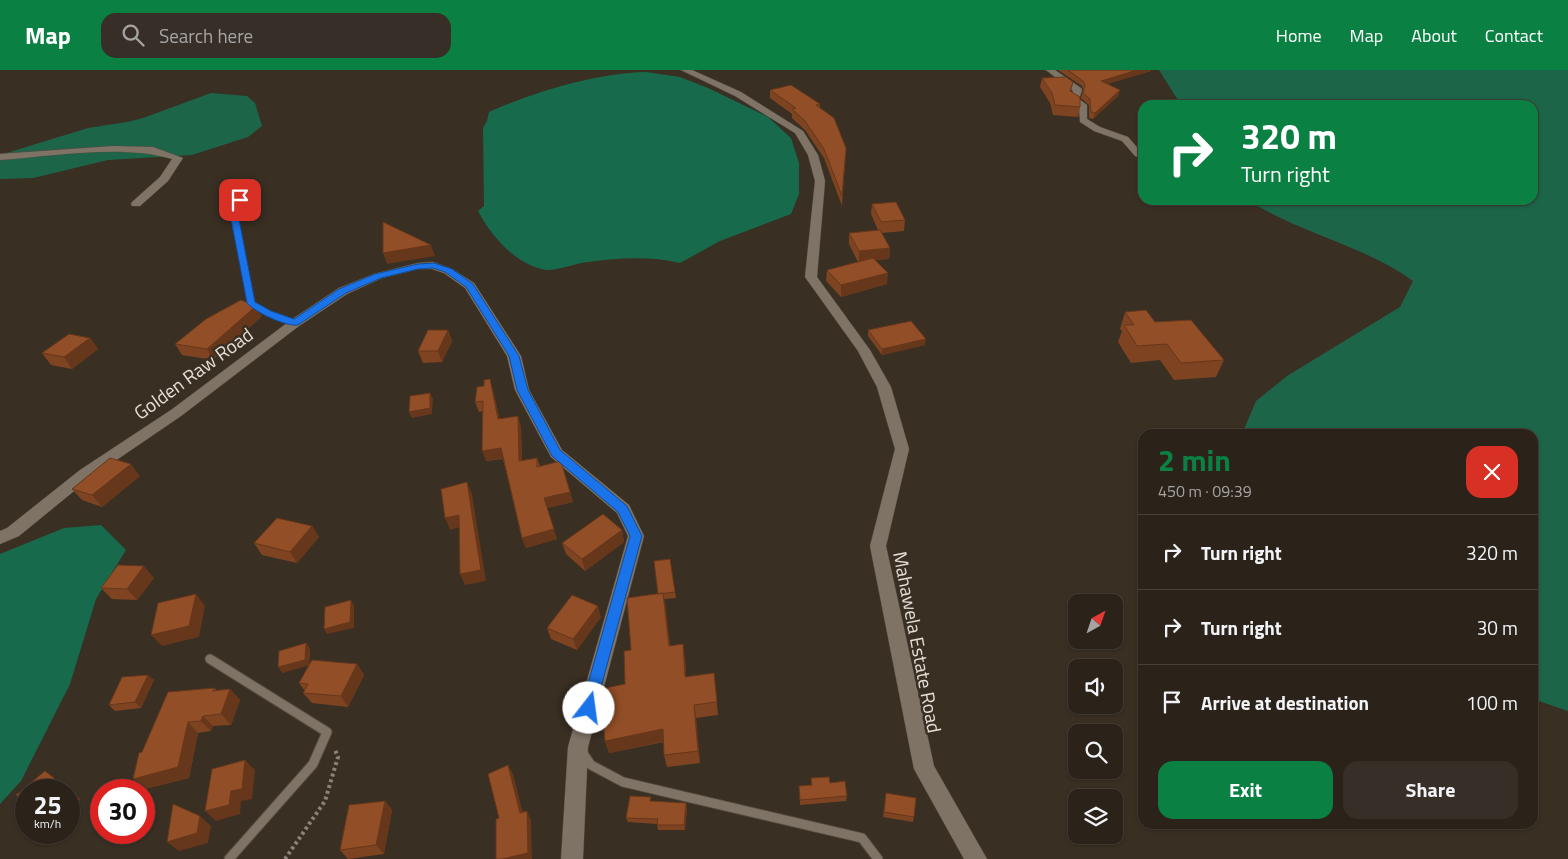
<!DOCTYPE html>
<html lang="en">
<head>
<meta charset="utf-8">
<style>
  :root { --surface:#2b231a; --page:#372f27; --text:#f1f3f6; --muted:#a6a4a2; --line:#474039; --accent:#0b8043 }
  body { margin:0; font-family:"Titillium Web",sans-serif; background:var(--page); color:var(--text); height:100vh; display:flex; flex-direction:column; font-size:19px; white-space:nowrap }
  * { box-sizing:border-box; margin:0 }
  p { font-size:16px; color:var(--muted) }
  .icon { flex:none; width:28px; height:28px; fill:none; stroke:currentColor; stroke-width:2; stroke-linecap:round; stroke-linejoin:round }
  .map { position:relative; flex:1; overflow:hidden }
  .sheet { position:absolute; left:1138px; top:359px; width:400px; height:400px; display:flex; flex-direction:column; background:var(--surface); border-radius:15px; box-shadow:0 1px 4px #0004,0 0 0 1px var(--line) }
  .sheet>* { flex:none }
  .top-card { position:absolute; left:1138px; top:30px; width:400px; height:105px; border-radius:15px; box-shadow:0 1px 4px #0004,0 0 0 1px var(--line); background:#0b8043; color:#fff; overflow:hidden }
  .needle { width:32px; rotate:40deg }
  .fabs { position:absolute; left:1068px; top:524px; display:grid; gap:10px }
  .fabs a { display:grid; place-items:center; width:55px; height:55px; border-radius:10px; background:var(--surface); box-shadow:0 1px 4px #0004,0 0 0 1px var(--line); font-size:25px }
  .speed { position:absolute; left:15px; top:709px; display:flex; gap:10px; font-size:25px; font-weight:700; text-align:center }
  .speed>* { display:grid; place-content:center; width:65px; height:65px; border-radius:50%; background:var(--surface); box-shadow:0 1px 4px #0004,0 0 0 1px var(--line); line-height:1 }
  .speed small { font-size:12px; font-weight:400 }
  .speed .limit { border:8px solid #d22; background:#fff; color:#111 }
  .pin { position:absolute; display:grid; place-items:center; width:42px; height:42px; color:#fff; margin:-21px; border-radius:10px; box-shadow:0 2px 8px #0006 }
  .me { position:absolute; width:55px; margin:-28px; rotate:15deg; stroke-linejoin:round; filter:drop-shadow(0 0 4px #0008) }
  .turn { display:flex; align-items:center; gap:18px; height:105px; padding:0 20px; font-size:22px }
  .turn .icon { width:65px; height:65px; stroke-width:2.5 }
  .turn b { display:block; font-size:35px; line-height:42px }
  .round { display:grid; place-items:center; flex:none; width:52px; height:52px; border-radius:15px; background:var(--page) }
  .head { display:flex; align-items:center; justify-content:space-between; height:85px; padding:0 20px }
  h1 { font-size:30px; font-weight:700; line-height:38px; color:var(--accent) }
  .action { display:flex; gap:10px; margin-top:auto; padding:10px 20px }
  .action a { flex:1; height:58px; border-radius:15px; background:var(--accent); color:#fff; font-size:20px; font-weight:700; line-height:58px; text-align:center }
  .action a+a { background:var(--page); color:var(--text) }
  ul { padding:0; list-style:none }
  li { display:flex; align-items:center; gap:15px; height:75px; padding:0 20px; border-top:1px solid var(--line) }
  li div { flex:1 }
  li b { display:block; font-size:19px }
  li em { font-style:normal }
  header { display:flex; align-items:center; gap:30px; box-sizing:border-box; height:70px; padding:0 25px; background:var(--accent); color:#fff }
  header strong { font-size:24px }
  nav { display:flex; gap:28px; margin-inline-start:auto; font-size:18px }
  .search { width:350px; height:45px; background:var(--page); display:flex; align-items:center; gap:12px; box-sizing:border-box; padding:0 18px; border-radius:15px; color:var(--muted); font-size:19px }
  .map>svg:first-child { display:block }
</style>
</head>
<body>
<header>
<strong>Map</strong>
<div class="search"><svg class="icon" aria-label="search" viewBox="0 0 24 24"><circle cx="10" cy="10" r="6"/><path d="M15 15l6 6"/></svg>Search here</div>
<nav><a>Home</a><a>Map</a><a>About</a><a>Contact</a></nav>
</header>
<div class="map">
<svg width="1568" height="789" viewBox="0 0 1568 789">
  <rect width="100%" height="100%" fill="#392f23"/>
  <path fill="#186a4c" d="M 646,2 L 680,7 L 708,18 L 768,47 L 791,68 L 799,93 L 799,124 L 791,144 L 720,171 L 680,193 C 650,186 618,188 588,192 C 576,193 556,201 546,200 C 516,195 491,166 478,141 L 484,136 L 483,58 L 487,51 L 489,42 C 534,22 596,3 646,2 Z
    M 101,455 L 126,480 L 96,529 L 70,614 L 21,711 L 0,734 L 0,484 L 64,458 Z"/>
  <path fill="#1d6549" d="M 1159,0 L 1568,0 L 1568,641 L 1533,629 L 1532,364 L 1242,364 L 1256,331 L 1287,306 L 1400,237 L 1413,211 C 1364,175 1300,164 1248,130 L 1532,130 L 1532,35 L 1181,35 Z
    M 211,23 L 247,26 L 255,33 L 262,56 L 248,67 L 192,85 L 108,90 L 33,108 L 0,109 L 0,85 L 88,58 L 127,52 L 143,48 Z"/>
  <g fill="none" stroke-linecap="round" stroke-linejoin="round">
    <defs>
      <path id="lane-far1" d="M 240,130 L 234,144 L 251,233 L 267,243 L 295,253"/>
      <path id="lane" d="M 210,589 L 327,662 L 313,694 L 229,789
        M 582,682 L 591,695 L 623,712 L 862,768 L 878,789"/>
      <path id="street" d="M 681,0 L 692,0 L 741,22 L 803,61 L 818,85 L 825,111 L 817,207 L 870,280 L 891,317 L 909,379 L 886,476 L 934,696 L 987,789 L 964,789 L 914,699 L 870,476 L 895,379 L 877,317 L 858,281 L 805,207 L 815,111 L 808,85 L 795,63 L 735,26 Z
        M 1046,0 L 1055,0 L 1081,18 L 1082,20 L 1079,29 L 1087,35 L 1087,49 L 1100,57 L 1128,67 L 1142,83 L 1142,89 L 1135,86 L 1122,71 L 1094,61 L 1080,52 L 1079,36 L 1070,30 L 1073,21 Z
        M 113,76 L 153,77 L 183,88 L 168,111 L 140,136 L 132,136 L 131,134 L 132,132 L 160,107 L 172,89 C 124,74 52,86 0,90 L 0,84 Z
        M 433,192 L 452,199 L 474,213 L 521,286 L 529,320 L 562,380 L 629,435 L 644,466 L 588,677 L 583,789 L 561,789 L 568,677 L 628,466 L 617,443 L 551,387 L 515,320 L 507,286 L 465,218 L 444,203 L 432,199 L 418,199 L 382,208 L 347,224 L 299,256 L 181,346 L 90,408 L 19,466 L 0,474 L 0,461 L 7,458 L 80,400 L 171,340 L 291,250 L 339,218 L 374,204 L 418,193 Z"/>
    </defs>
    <use href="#lane-far1" stroke="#534b41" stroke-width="7"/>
    <use href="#lane" stroke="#534b41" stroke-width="11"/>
    <use href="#street" stroke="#534b41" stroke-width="1"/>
    <path stroke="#8b8279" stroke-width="4" stroke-dasharray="3 3" stroke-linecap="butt" d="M 285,789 L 325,731 L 338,687 L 335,680"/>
    <use href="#lane-far1" stroke="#7f7366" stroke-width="5.5"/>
    <use href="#lane" stroke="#7f7366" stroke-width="9"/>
    <use href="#street" fill="#7f7366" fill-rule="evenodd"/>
  </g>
  <path fill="#7e4321" d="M 1058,0 L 1151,0 L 1151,1 L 1107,14 L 1120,20 L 1118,26 L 1093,49 L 1089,48 L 1089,35 L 1081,28 L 1083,20 L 1082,16 Z
    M 1042,8 L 1073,12 L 1071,21 L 1080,37 L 1078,47 L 1053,45 L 1050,33 L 1040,17 Z
    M 770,20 L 820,34 L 820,38 L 846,78 L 842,136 L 824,88 L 805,60 L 792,48 L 792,44 L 770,28 Z
    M 872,134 L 905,150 L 904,161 L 882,163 L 890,178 L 889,189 L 875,190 L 887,214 L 841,227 L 826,211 L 827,200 L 858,192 L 849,174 L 849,163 L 878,160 L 871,144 Z
    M 1125,242 L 1155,252 L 1224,290 L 1216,307 L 1174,310 L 1160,290 L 1131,293 L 1118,272 L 1122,261 L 1120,259 Z
    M 262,246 L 213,290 L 182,285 L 175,274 Z
    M 448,260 L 452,271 L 442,292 L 423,293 L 418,281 Z
    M 868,260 L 925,275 L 882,285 L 868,266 Z
    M 90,268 L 98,279 L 72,299 L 51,295 L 42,283 Z
    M 493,320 L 499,348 L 521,356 L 522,391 L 537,388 L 540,396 L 570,422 L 573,432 L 547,438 L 557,469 L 526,478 L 522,468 L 503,389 L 486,391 L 483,341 L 479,342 L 475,332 Z
    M 140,406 L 102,437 L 82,430 L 72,419 Z
    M 312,456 L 319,467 L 297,493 L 262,485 L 254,473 Z
    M 622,460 L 624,472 L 585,501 L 566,484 L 562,473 Z
    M 670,489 L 676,528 L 664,529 L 670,575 L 685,587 L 686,607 L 714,603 L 718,645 L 696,648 L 700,693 L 667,697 L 664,685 L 664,672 L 609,683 L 605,671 L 625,614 L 631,580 L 658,524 Z
    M 154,508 L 137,530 L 112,529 L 101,518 Z
    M 601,547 L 577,580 L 551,569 L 547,558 Z
    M 306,573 L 310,579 L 309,595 L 357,594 L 364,605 L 348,637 L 312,633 L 303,623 L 305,621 L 299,613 L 309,595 L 282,603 Z
    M 148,605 L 154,610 L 141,638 L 115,641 L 109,635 Z
    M 214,618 L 217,620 L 230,619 L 240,630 L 231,655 L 213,656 L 211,661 L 198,663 L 189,708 L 145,719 L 142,682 Z
    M 811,708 L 830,713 L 847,726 L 846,731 L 800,735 L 799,716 L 811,715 Z
    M 886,723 L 914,747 L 913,752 L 883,747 Z
    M 385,731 L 392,740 L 384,784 L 348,789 L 340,780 Z
    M 652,731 L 686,733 L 687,738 L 685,760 L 658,760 L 657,754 L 628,752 L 626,748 Z"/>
  <path fill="#66371b" d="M 1137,0 L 1151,0 L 1151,1 L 1099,16 L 1101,11 Z
    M 1120,20 L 1118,26 L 1093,49 L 1095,43 Z
    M 431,175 L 435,186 L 387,194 L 383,183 Z
    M 890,178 L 889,189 L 859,192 L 859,181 Z
    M 888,203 L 887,214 L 841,227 L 841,215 Z
    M 256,236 L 262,246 L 213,290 L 207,279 Z
    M 448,260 L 452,271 L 442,292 L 438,281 Z
    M 90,268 L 98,279 L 72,299 L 64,287 Z
    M 926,269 L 925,275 L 882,285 L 882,279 Z
    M 490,309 L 493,320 L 502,359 L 498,349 Z
    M 430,323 L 433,329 L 432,344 L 412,348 L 409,342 Z
    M 518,346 L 521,356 L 522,401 L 519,391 Z
    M 501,378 L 504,388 L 486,391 L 482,381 Z
    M 131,394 L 140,406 L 102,437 L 92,425 Z
    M 467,412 L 472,424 L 486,511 L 465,515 L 460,504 Z
    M 570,422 L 573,432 L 547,438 L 544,428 Z
    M 459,445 L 463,456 L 450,460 L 445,448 Z
    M 312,456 L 319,467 L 297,493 L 290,482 Z
    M 554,459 L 557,469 L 526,478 L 522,468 Z
    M 622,460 L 624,472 L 585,501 L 582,489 Z
    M 144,496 L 154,508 L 137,530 L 127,519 Z
    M 663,523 L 666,536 L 671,589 L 669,576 Z
    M 196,524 L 205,536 L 199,567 L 162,576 L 151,565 Z
    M 351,530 L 354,536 L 354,558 L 327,564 L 324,559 Z
    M 598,536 L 601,547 L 577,580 L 573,569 Z
    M 306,573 L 310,579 L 309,595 L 282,603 L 278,597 Z
    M 683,574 L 685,587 L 687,620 L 685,607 Z
    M 357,594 L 364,605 L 348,637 L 341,626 Z
    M 148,605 L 154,610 L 141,638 L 135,632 Z
    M 230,619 L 240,630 L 231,655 L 221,644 Z
    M 694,635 L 696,648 L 700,693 L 698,681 Z
    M 203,646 L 213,656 L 211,661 L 201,651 Z
    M 188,652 L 198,663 L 189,708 L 145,719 L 133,709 Z
    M 663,659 L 665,671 L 609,683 L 605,671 Z
    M 245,690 L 255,700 L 252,729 L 241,731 L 240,744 L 216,751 L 205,741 L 231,721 Z
    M 508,695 L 513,704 L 525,751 L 520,743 Z
    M 45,701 L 81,729 L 69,739 L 69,720 L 66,720 Z
    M 385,731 L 392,740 L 384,784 L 376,775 Z
    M 686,733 L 687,738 L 685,760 L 684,755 Z
    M 527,741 L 531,750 L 532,789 L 502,789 Z
    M 200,746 L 211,756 L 208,773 L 179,781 L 167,772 Z"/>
  <path fill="#924e26" stroke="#66371b" d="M 1068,0 L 1137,0 L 1101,11 L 1120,20 L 1095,43 L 1091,42 L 1090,29 L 1083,23 L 1085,15 L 1083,11 Z
    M 1066,7 L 1073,12 L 1070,21 L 1080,27 L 1080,37 L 1055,35 L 1052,23 L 1042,8 Z
    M 791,15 L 820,34 L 816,35 L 834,48 L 846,78 L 842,126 L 824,79 L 805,51 L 792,39 L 796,38 L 770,20 Z
    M 896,132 L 905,150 L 881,152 L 872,134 Z
    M 383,152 L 431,175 L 383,183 Z
    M 880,160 L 890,178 L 859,181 L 849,163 Z
    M 873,188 L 888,203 L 841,215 L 827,200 Z
    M 241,230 L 256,236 L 207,279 L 175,274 L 206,249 Z
    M 1146,240 L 1155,252 L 1191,250 L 1224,290 L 1181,293 L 1167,274 L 1137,276 L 1124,255 L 1134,255 L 1125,242 Z
    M 911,251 L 926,269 L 882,279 L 868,260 Z
    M 428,260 L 448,260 L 438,281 L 418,281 Z
    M 69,264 L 90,268 L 64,287 L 42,283 Z
    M 490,309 L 498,349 L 518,346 L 519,391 L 537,388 L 537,397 L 561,391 L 570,422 L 544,428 L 554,459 L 522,468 L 501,378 L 482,381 L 483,331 L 475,332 L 477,317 L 484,316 L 484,310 Z
    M 430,323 L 430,338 L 409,342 L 410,326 Z
    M 110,388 L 131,394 L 92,425 L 72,419 Z
    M 467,412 L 481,500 L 460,504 L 459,445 L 445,448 L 441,419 Z
    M 603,444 L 622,460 L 582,489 L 562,473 Z
    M 277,448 L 312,456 L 290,482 L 254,473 Z
    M 670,489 L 675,522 L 658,524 L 654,491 Z
    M 118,495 L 144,496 L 127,519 L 101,518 Z
    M 663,523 L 669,576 L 683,574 L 685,607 L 714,603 L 717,632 L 694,635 L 698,681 L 664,685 L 663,659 L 605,671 L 600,619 L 625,614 L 624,581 L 631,580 L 627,528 Z
    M 196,524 L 189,556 L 151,565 L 158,533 Z
    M 572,525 L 598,536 L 573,569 L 547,558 Z
    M 351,530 L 350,552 L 324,559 L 325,537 Z
    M 306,573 L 305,590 L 278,597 L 279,581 Z
    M 312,590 L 357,594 L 341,626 L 303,623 L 308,614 L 299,613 Z
    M 148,605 L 135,632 L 109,635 L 122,607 Z
    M 214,618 L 213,621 L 230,619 L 221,644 L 203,646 L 201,651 L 188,652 L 178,697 L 133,709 L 139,683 L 142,682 L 168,622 Z
    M 245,690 L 242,719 L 231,721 L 229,735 L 205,741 L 212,699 Z
    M 508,695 L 520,743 L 527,741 L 528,783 L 502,789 L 496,789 L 496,749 L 499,748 L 488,704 Z
    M 45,701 L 68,719 L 66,720 L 26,720 L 26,733 L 16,725 Z
    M 829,707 L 830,713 L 845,711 L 847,726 L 800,730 L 799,716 L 812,715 L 811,708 Z
    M 886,723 L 916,728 L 914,747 L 884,742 Z
    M 630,726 L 651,727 L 650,731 L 686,733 L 684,755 L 657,755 L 658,749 L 626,748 Z
    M 385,731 L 376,775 L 340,780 L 349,735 Z
    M 173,734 L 200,746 L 197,763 L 167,772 Z"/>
  <path fill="#1a73e8" stroke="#114b97" d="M 240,127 L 244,130 L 238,144 L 255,232 L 271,241 L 294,249 L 339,219 L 375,204 L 418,194 L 434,193 L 452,199 L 473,214 L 519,286 L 528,320 L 560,380 L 627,436 L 642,466 L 594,643 L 589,645 L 583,643 L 581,638 L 630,466 L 618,442 L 552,386 L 517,320 L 509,286 L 466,217 L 445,202 L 433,198 L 418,199 L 381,208 L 346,223 L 298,255 C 286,257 255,242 247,233 L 230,144 L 236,130 Z"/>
  <g text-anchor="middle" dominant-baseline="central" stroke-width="5" stroke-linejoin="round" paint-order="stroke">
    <g font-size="19" fill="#e6dfd8" stroke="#392f23">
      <text transform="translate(193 303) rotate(-36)">Golden Raw Road</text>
      <text transform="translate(918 572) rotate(79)">Mahawela Estate Road</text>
    </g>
  </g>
</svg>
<div class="fabs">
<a><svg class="needle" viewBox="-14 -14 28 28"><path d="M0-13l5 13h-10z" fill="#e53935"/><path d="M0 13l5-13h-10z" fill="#a6a4a2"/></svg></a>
<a><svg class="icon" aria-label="sound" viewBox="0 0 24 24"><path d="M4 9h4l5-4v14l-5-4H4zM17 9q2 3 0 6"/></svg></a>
<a><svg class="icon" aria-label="search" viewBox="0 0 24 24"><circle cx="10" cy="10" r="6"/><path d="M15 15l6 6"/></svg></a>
<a><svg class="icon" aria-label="layers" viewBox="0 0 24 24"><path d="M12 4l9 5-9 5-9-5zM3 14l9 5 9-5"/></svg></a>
</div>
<div class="speed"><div>25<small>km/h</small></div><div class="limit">30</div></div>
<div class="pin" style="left:240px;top:130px;background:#d93025"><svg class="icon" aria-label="arrive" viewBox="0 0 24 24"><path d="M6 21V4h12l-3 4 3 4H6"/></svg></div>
<svg class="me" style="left:589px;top:638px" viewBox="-20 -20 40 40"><circle r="19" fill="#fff"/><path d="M0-13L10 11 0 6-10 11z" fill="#1a73e8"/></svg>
<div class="top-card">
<div class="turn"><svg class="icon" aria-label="right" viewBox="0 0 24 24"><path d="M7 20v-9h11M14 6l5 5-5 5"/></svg><div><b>320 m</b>Turn right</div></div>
</div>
<section class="sheet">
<div class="head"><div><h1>2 min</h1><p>450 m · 09:39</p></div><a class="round" style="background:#d93025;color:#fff"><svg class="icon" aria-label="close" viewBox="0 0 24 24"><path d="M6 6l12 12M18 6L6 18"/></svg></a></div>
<ul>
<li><svg class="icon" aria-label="right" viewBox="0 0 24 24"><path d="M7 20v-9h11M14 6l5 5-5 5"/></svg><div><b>Turn right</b></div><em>320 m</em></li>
<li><svg class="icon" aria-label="right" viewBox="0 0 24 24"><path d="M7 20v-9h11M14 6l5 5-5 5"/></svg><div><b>Turn right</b></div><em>30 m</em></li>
<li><svg class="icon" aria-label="arrive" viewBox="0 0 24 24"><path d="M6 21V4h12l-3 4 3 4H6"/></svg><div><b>Arrive at destination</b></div><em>100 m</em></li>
</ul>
<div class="action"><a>Exit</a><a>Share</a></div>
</section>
</div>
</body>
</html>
